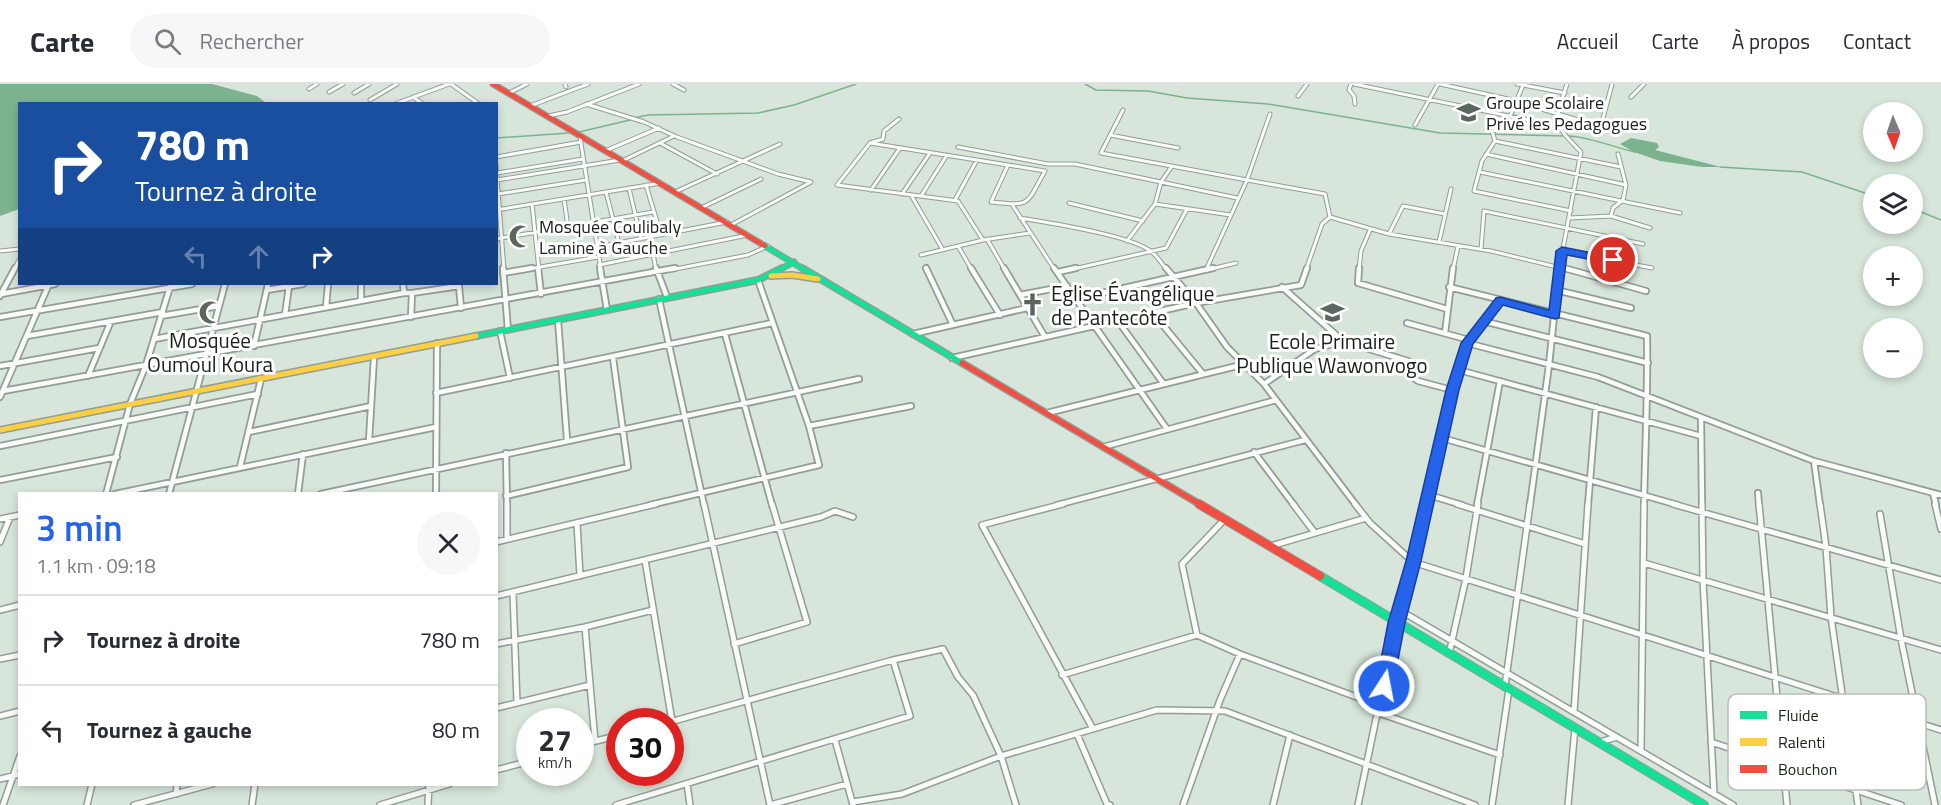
<!DOCTYPE html>
<html lang="fr">
<head>
<meta charset="utf-8">
<style>
  :root { --surface:#fff; --page:#f7f7f7; --text:#2b2b33; --muted:#7c7c81; --line:#e1e1e2; --accent:#2563eb }
  body { margin:0; font-family:"Titillium Web",sans-serif; background:var(--page); color:var(--text); height:100vh; display:flex; flex-direction:column; font-size:22px; white-space:nowrap }
  * { box-sizing:border-box; margin:0 }
  p { font-size:20px; color:var(--muted) }
  .icon { flex:none; width:33px; height:33px; fill:none; stroke:currentColor; stroke-width:2; stroke-linecap:round; stroke-linejoin:round }
  .map { position:relative; flex:1; overflow:hidden }
  .details { position:absolute; left:18px; top:408px; width:480px; height:294px; display:flex; flex-direction:column; background:var(--surface); border-radius:0px; box-shadow:0 3px 9px #0003 }
  .details>* { flex:none }
  .banner { position:absolute; left:18px; top:18px; width:480px; height:183px; border-radius:0px; box-shadow:0 3px 9px #0003; background:#1a4fa0; color:#fff; overflow:hidden }
  .needle { width:39px; rotate:178deg }
  .fabs { position:absolute; left:1863px; top:18px; display:grid; gap:12px }
  .fabs a { display:grid; place-items:center; width:60px; height:60px; border-radius:50%; background:var(--surface); box-shadow:0 3px 9px #0003; font-size:30px }
  .speed { position:absolute; left:516px; top:624px; display:flex; gap:12px; font-size:30px; font-weight:700; text-align:center }
  .speed>* { display:grid; place-content:center; width:78px; height:78px; border-radius:50%; background:var(--surface); box-shadow:0 3px 9px #0003; line-height:1 }
  .speed small { font-size:15px; font-weight:400 }
  .speed .limit { border:9px solid #d22; background:#fff; color:#111 }
  .pin { position:absolute; display:grid; place-items:center; width:51px; height:51px; color:#fff; margin:-26px; border:3px solid #fff; border-radius:50%; box-shadow:0 2px 6px #0007 }
  .me { position:absolute; width:66px; margin:-33px; rotate:11deg; stroke-linejoin:round; filter:drop-shadow(0 0 4px #0008) }
  .turn { display:flex; align-items:center; gap:21px; height:126px; padding:0 18px; font-size:27px }
  .turn .icon { width:78px; height:78px; stroke-width:2.5 }
  .turn b { display:block; font-size:42px; line-height:51px }
  .lanes { display:flex; align-items:center; height:57px; padding:0 18px; background:#0003; justify-content:center; gap:30px; direction:ltr }
  .lanes .off { opacity:.35 }
  .round { display:grid; place-items:center; flex:none; width:63px; height:63px; border-radius:32px; background:var(--page) }
  .headline { display:flex; align-items:center; justify-content:space-between; height:102px; padding:0 18px }
  h1 { font-size:36px; font-weight:600; line-height:45px; color:var(--accent) }
  ul { padding:0; list-style:none }
  li { display:flex; align-items:center; gap:18px; height:90px; padding:0 18px; border-top:2px solid var(--line) }
  li div { flex:1 }
  li b { display:block; font-size:22px }
  li em { font-style:normal }
  header { display:flex; align-items:center; gap:36px; box-sizing:border-box; height:84px; padding:0 30px; background:var(--surface); border-bottom:2px solid var(--line) }
  header strong { font-size:28px }
  nav { display:flex; gap:33px; margin-inline-start:auto; font-size:21px }
  .search { width:420px; height:54px; background:var(--page); display:flex; align-items:center; gap:15px; box-sizing:border-box; padding:0 21px; border-radius:33px; color:var(--muted); font-size:22px }
  .map>svg:first-child { display:block }
</style>
</head>
<body>
<header>
<strong>Carte</strong>
<div class="search"><svg class="icon" aria-label="search" viewBox="0 0 24 24"><circle cx="10" cy="10" r="6"/><path d="M15 15l6 6"/></svg>Rechercher</div>
<nav><a>Accueil</a><a>Carte</a><a>À propos</a><a>Contact</a></nav>
</header>
<div class="map">
<svg width="1941" height="721" viewBox="0 0 1941 721">
  <rect width="100%" height="100%" fill="#d7e5da"/>
  <path fill="#7cb38e" d="M 0,0 L 212,0 L 257,12 L 266,19 L 20,20 L 19,125 L 0,132 Z
    M 1631,54 L 1657,59 L 1659,63 L 1655,66 L 1721,83 L 1702,83 L 1660,77 L 1634,68 L 1620,60 Z"/>
  <g fill="none" stroke-linecap="round" stroke-linejoin="round">
    <path stroke="#7cb38e" stroke-width="1.5" d="M 1085,0 L 1096,6 L 1148,7 L 1187,14 L 1268,20 L 1440,49 L 1563,52
      M 634,34 L 648,31 L 758,29 L 794,21 L 856,0
      M 579,48 L 630,36
      M 1568,52 C 1591,53 1612,63 1635,68
      M 496,54 L 569,49
      M 1720,83 L 1802,88 L 1874,112
      M 1912,124 L 1941,136"/>
    <defs>
      <path id="street-far2" d="M 451,0 L 479,20
        M 565,0 L 566,3
        M 673,0 L 684,6
        M 1351,0 L 1349,6 L 1354,12 L 1355,20
        M 1354,0 L 1572,45 L 1587,44 L 1602,38 L 1612,0
        M 1440,0 L 1508,15 L 1595,41
        M 1517,0 L 1523,1 L 1505,45 L 1492,47 L 1495,57 L 1482,77 L 1474,107 L 1571,127
        M 1523,1 L 1565,9
        M 309,5 L 317,0
        M 329,8 L 343,0
        M 354,9 L 369,0
        M 509,9 L 527,0
        M 1298,12 L 1307,0
        M 413,13 L 423,20
        M 1631,13 L 1644,0
        M 370,16 L 397,0
        M 395,20 L 449,0
        M 586,20 L 644,38 L 677,53 L 778,90 L 811,98
        M 530,22 L 588,0
        M 1123,26 L 1101,69 L 1247,96 L 1206,186
        M 1270,30 L 1247,96 L 1325,110 L 1330,133 L 1322,140 L 1306,186
        M 548,32 L 567,28 L 639,0
        M 899,35 L 884,47 L 883,55 L 870,59 L 837,101 L 958,117 L 983,156
        M 1415,41 L 1438,0
        M 1110,51 L 1178,64
        M 580,53 L 601,186
        M 1495,57 L 1621,83
        M 660,59 L 717,90
        M 870,59 L 1008,81
        M 958,63 L 1048,80 L 1075,80 L 1237,114
        M 605,67 L 659,44
        M 1486,70 L 1626,101
        M 496,73 L 581,58
        M 622,77 L 674,52
        M 496,81 L 504,186
        M 1008,81 L 1045,87 C 1025,122 1032,122 991,118 Z
        M 1480,88 L 1680,129
        M 497,89 L 583,75
        M 497,96 L 620,76
        M 646,101 L 661,151
        M 629,104 L 641,155
        M 871,106 L 900,64
        M 606,108 L 619,159
        M 675,108 L 780,60
        M 498,110 L 586,96
        M 902,110 L 930,69
        M 911,111 L 943,166
        M 921,112 L 947,71
        M 564,115 L 568,143
        M 955,116 L 977,76
        M 1069,119 L 1143,137
        M 532,120 L 539,186
        M 1155,120 L 1231,131
        M 1013,122 L 1055,186
        M 701,124 L 761,95
        M 496,126 L 661,99
        M 1611,132 L 1613,124 L 1623,116 L 1626,101 L 1618,70
        M 1330,133 L 1389,150 L 1491,167 L 1569,186
        M 1020,134 C 1049,139 1131,151 1152,168 C 1157,172 1162,180 1167,186
        M 1569,134 L 1611,132 L 1650,144
        M 731,141 L 811,98
        M 1389,150 L 1403,122 L 1445,130
        M 650,153 L 656,186
        M 496,155 L 653,128
        M 987,155 L 1005,186
        M 1127,157 L 1155,120 L 1161,98 L 1172,82
        M 1439,158 L 1451,105
        M 958,162 L 972,186
        M 597,163 L 727,138
        M 1481,165 L 1484,127 L 1643,160
        M 0,167 L 20,165
        M 1562,167 L 1652,184
        M 921,171 L 983,156 L 1030,149
        M 1613,176 L 1615,154
        M 599,181 L 748,151
        M 14,186 L 20,174
        M 523,186 L 598,173
        M 670,186 L 748,171 L 768,162
        M 1069,186 L 1166,164 L 1187,125
        M 1207,186 L 1236,179
        M 1359,186 L 1361,167 L 1370,146
        M 1453,186 L 1458,162
        M 1559,186 L 1581,68 C 1551,37 1554,40 1567,0"/>
      <path id="street-far1" d="M 503,184 L 508,246
        M 538,184 L 541,210
        M 600,184 L 607,226
        M 656,184 L 667,213
        M 926,184 L 953,241
        M 971,184 L 1000,231
        M 1004,184 L 1045,253
        M 1054,184 L 1167,345
        M 1166,184 L 1196,219 L 1227,263 L 1264,300 L 1356,421
        M 1359,184 L 1358,199 L 1447,225
        M 1564,184 L 1646,207
        M 1058,188 L 1076,184
        M 503,189 L 532,184
        M 361,200 L 361,216
        M 403,200 L 404,209 L 412,209 L 411,233
        M 1282,203 L 1343,257
        M 1449,203 L 1647,252 C 1648,309 1645,365 1644,421
        M 267,206 L 303,200
        M 1556,206 L 1631,224
        M 412,209 L 459,202 L 461,224
        M 1,210 L 55,200
        M 1020,211 L 1067,202
        M 0,212 L 15,184
        M 659,215 L 704,421
        M 1075,215 L 1213,184
        M 326,223 L 328,200
        M 1153,229 L 1203,290
        M 285,231 L 289,202
        M 161,232 L 219,222
        M 0,233 L 192,200
        M 558,236 L 567,356
        M 1118,237 L 1163,299
        M 1483,237 L 1648,279
        M 1407,239 L 1469,256
        M 500,247 L 510,294
        M 1445,249 L 1453,184
        M 725,250 L 772,421
        M 913,250 L 1027,224
        M 27,252 L 163,228
        M 154,255 L 404,209
        M 1467,259 L 1598,293 L 1814,377 L 1941,411
        M 254,262 L 268,200
        M 952,274 L 1196,219 L 1301,201 L 1307,184
        M 0,282 L 99,264
        M 1459,286 L 1701,352
        M 88,292 L 111,237
        M 1264,300 L 1315,265 L 1343,257 L 1408,277 L 1405,288 L 1418,297 L 1452,306
        M 3,307 L 675,184
        M 436,309 L 772,239
        M 0,313 L 49,200
        M 1047,329 L 1245,280
        M 1701,334 L 1702,421
        M 809,342 L 911,322
        M 249,348 L 371,322
        M 1442,354 L 1678,421
        M 369,357 L 374,273
        M 0,362 L 258,310
        M 1103,363 L 1276,316
        M 1254,368 L 1294,421
        M 506,369 L 507,421
        M 1814,377 L 1820,421
        M 240,383 L 261,295
        M 0,396 L 117,373
        M 1758,409 L 1759,421
        M 1933,409 L 1936,421
        M 106,410 L 130,320 L 146,281 L 170,203
        M 115,410 L 436,343
        M 169,410 L 225,200
        M 298,410 L 303,370
        M 321,410 L 859,295
        M 436,410 L 437,259
        M 1429,411 L 1462,421
        M 506,412 L 628,383 L 613,274
        M 650,421 L 819,381 L 809,342 L 758,196
        M 1057,421 L 1305,356
        M 1426,421 L 1452,306 L 1467,259 L 1500,217
        M 1477,421 L 1500,297
        M 1530,421 L 1549,281 L 1559,184
        M 1588,421 L 1596,323"/>
      <path id="street" d="M 507,420 L 507,455
        M 704,420 L 770,721
        M 1063,420 L 982,441 L 1093,645
        M 1293,420 L 1315,449
        M 1355,420 L 1370,439 L 1413,478 L 1941,646
        M 1457,420 L 1585,460
        M 1673,420 L 1941,496
        M 1702,420 L 1703,496 L 1714,710
        M 1759,420 L 1787,721
        M 1820,420 L 1826,463 L 1831,533 L 1858,721
        M 1935,420 L 1941,445
        M 1880,430 L 1901,555 L 1935,721
        M 0,435 L 20,431
        M 577,439 L 580,492
        M 0,458 L 10,433
        M 496,458 L 656,420
        M 1271,462 L 1366,434
        M 645,476 L 672,637
        M 1644,479 L 1941,566
        M 513,509 L 517,619
        M 496,512 L 821,433 L 835,427 L 853,433
        M 0,526 L 20,521
        M 1401,527 L 1733,721
        M 585,543 L 595,657
        M 1197,551 L 1182,480 L 1224,436
        M 496,560 L 585,543 L 653,526
        M 734,560 L 807,538 L 772,420
        M 1449,570 L 1466,494 L 1478,420
        M 0,575 L 20,571
        M 1062,591 L 1197,551 L 1240,570 L 1381,622
        M 1505,602 L 1530,420
        M 496,624 L 590,601
        M 1574,628 L 1588,420
        M 1379,629 L 1500,671
        M 0,632 L 20,627
        M 670,638 L 893,576 L 943,565 L 958,593 L 973,611 L 1001,672 L 1016,721
        M 1077,650 L 1107,720 L 1110,721
        M 835,656 L 853,721
        M 1600,658 L 1617,653
        M 1711,658 L 1901,721
        M 580,661 L 620,651
        M 1641,667 L 1644,420
        M 496,686 L 530,677
        M 0,695 L 20,690
        M 687,700 L 690,721
        M 176,710 L 177,700
        M 853,718 L 902,710 L 1001,672 L 1157,626 L 1225,627 L 1475,721
        M 3,721 L 20,672
        M 87,721 L 92,700
        M 134,721 L 212,700
        M 252,721 L 255,700
        M 380,721 L 449,700
        M 428,721 L 429,700
        M 616,721 L 910,632 L 893,576
        M 770,721 L 847,700
        M 1183,721 L 1220,616 L 1240,570
        M 1273,721 L 1290,651
        M 1358,721 L 1396,539 L 1426,420
        M 1492,721 L 1509,605
        M 1568,721 L 1575,644"/>
      <path id="fast-far2" d="M 765,162 L 805,186
        M 779,186 L 794,178"/>
      <path id="fast-far1" d="M 802,184 L 962,279
        M 476,252 L 758,196 L 782,184"/>
      <path id="fast" d="M 1320,492 L 1704,721"/>
      <path id="slow" d="M 771,192 L 792,191 L 818,195
        M 0,346 L 476,252"/>
      <path id="jam-far2" d="M 493,0 L 765,162"/>
      <path id="jam-far1" d="M 962,279 L 1201,421"/>
      <path id="jam" d="M 1199,420 L 1320,492"/>
    </defs>
    <use href="#street-far2" stroke="#929e95" stroke-width="5"/>
    <use href="#street-far1" stroke="#929e95" stroke-width="8"/>
    <use href="#street" stroke="#929e95" stroke-width="8"/>
    <use href="#fast-far2" stroke="#929e95" stroke-width="7"/>
    <use href="#fast-far1" stroke="#929e95" stroke-width="8"/>
    <use href="#fast" stroke="#929e95" stroke-width="10"/>
    <use href="#slow" stroke="#929e95" stroke-width="8"/>
    <use href="#jam-far2" stroke="#929e95" stroke-width="7"/>
    <use href="#jam-far1" stroke="#929e95" stroke-width="8"/>
    <use href="#jam" stroke="#929e95" stroke-width="10"/>
    <use href="#street-far2" stroke="#f9fbf9" stroke-width="3"/>
    <use href="#street-far1" stroke="#f9fbf9" stroke-width="4.5"/>
    <use href="#street" stroke="#f9fbf9" stroke-width="5"/>
    <use href="#fast-far2" stroke="#16e098" stroke-width="4.5"/>
    <use href="#fast-far1" stroke="#16e098" stroke-width="5"/>
    <use href="#fast" stroke="#16e098" stroke-width="8"/>
    <use href="#slow" stroke="#ffcf43" stroke-width="5"/>
    <use href="#jam-far2" stroke="#f24e42" stroke-width="4.5"/>
    <use href="#jam-far1" stroke="#f24e42" stroke-width="5"/>
    <use href="#jam" stroke="#f24e42" stroke-width="8"/>
  </g>
  <path fill="#2563eb" stroke="#184099" stroke-width="1.5" d="M 1562,163 L 1613,173 L 1618,176 L 1613,180 L 1567,171 L 1559,234 L 1555,235 L 1503,221 L 1473,260 L 1459,306 L 1421,477 L 1405,539 L 1393,602 L 1390,607 L 1384,609 L 1379,607 L 1376,602 L 1388,539 L 1406,477 L 1446,306 L 1461,259 L 1496,214 L 1500,213 L 1549,226 L 1556,167 Z"/>
  <defs>
    <symbol id="school-bare" viewBox="-9 -9 18 18"><path d="M0-5L7-2L0 1L-7-2ZM-4 1L0 2.5L4 1V4Q0 6-4 4Z" fill="#5b665e" stroke="#fff" stroke-width="2.5" paint-order="stroke"/></symbol>
    <symbol id="mosque-bare" viewBox="-9 -9 18 18"><path d="M3.5-4.9A6 6 0 1 0 3.5 4.9A5 5 0 1 1 3.5-4.9Z" fill="#5b665e" stroke="#fff" stroke-width="2.5" paint-order="stroke"/></symbol>
    <symbol id="church-bare" viewBox="-9 -9 18 18"><path d="M-1.2-6h2.4v3.5h3.3v2.4h-3.3V6h-2.4V-.1h-3.3v-2.4h3.3Z" fill="#5b665e" stroke="#fff" stroke-width="2.5" paint-order="stroke"/></symbol>
  </defs>
  <g fill-rule="evenodd">
    <use href="#school-bare" x="1452" y="12" width="33" height="33"/>
    <use href="#mosque-bare" x="504" y="136" width="33" height="33"/>
    <use href="#church-bare" x="1016" y="204" width="33" height="33"/>
    <use href="#mosque-bare" x="194" y="212" width="33" height="33"/>
    <use href="#school-bare" x="1316" y="212" width="33" height="33"/>
  </g>
  <g text-anchor="middle" dominant-baseline="central" stroke-width="6" stroke-linejoin="round" paint-order="stroke">
    <g font-size="18" fill="#18221b" stroke="#fff" text-anchor="start">
      <text x="1486" y="18">Groupe Scolaire<tspan x="1486" dy="21">Privé les Pedagogues</tspan></text>
      <text x="539" y="142">Mosquée Coulibaly<tspan x="539" dy="21">Lamine à Gauche</tspan></text>
    </g>
    <g font-size="21" fill="#18221b" stroke="#fff">
      <text x="1051" y="209" text-anchor="start">Eglise Évangélique<tspan x="1051" dy="24">de Pantecôte</tspan></text>
      <text x="210" y="256">Mosquée<tspan x="210" dy="24">Oumoul Koura</tspan></text>
      <text x="1332" y="257">Ecole Primaire<tspan x="1332" dy="24">Publique Wawonvogo</tspan></text>
    </g>
  </g>
  <rect x="1728" y="610" width="198" height="96" rx="9" fill="#fff" stroke="#babdbb" stroke-width="1.5"/>
  <rect x="1740" y="627" width="27" height="8" fill="#16e098"/>
  <rect x="1740" y="654" width="27" height="8" fill="#ffcf43"/>
  <rect x="1740" y="681" width="27" height="8" fill="#f24e42"/>
  <g font-size="16" fill="#18221b">
    <text x="1778" y="637">Fluide</text>
    <text x="1778" y="664">Ralenti</text>
    <text x="1778" y="691">Bouchon</text>
  </g>
</svg>
<div class="fabs">
<a><svg class="needle" viewBox="-14 -14 28 28"><path d="M0-13l5 13h-10z" fill="#e53935"/><path d="M0 13l5-13h-10z" fill="#7c7c81"/></svg></a>
<a><svg class="icon" aria-label="layers" viewBox="0 0 24 24"><path d="M12 4l9 5-9 5-9-5zM3 14l9 5 9-5"/></svg></a>
<a>+</a>
<a>−</a>
</div>
<div class="speed"><div>27<small>km/h</small></div><div class="limit">30</div></div>
<div class="pin" style="left:1613px;top:176px;background:#d93025"><svg class="icon" aria-label="arrive" viewBox="0 0 24 24"><path d="M6 21V4h12l-3 4 3 4H6"/></svg></div>
<svg class="me" style="left:1384px;top:602px" viewBox="-20 -20 40 40"><circle r="17" fill="#2563eb" stroke="#fff" stroke-width="3"/><path d="M0-11L8 9 0 5-8 9z" fill="#fff"/></svg>
<div class="banner">
<div class="turn"><svg class="icon" aria-label="right" viewBox="0 0 24 24"><path d="M7 20v-9h11M14 6l5 5-5 5"/></svg><div><b>780 m</b>Tournez à droite</div></div>
<div class="lanes"><svg class="icon off" aria-label="left" viewBox="0 0 24 24"><path d="M17 20v-9H6M10 6l-5 5 5 5"/></svg><svg class="icon off" aria-label="ahead" viewBox="0 0 24 24"><path d="M12 20V5M6 11l6-6 6 6"/></svg><svg class="icon" aria-label="right" viewBox="0 0 24 24"><path d="M7 20v-9h11M14 6l5 5-5 5"/></svg></div>
</div>
<section class="details">
<div class="headline"><div><h1>3 min</h1><p>1.1 km · 09:18</p></div><a class="round"><svg class="icon" aria-label="close" viewBox="0 0 24 24"><path d="M6 6l12 12M18 6L6 18"/></svg></a></div>
<ul>
<li><svg class="icon" aria-label="right" viewBox="0 0 24 24"><path d="M7 20v-9h11M14 6l5 5-5 5"/></svg><div><b>Tournez à droite</b></div><em>780 m</em></li>
<li><svg class="icon" aria-label="left" viewBox="0 0 24 24"><path d="M17 20v-9H6M10 6l-5 5 5 5"/></svg><div><b>Tournez à gauche</b></div><em>80 m</em></li>
</ul>
</section>
</div>
</body>
</html>
